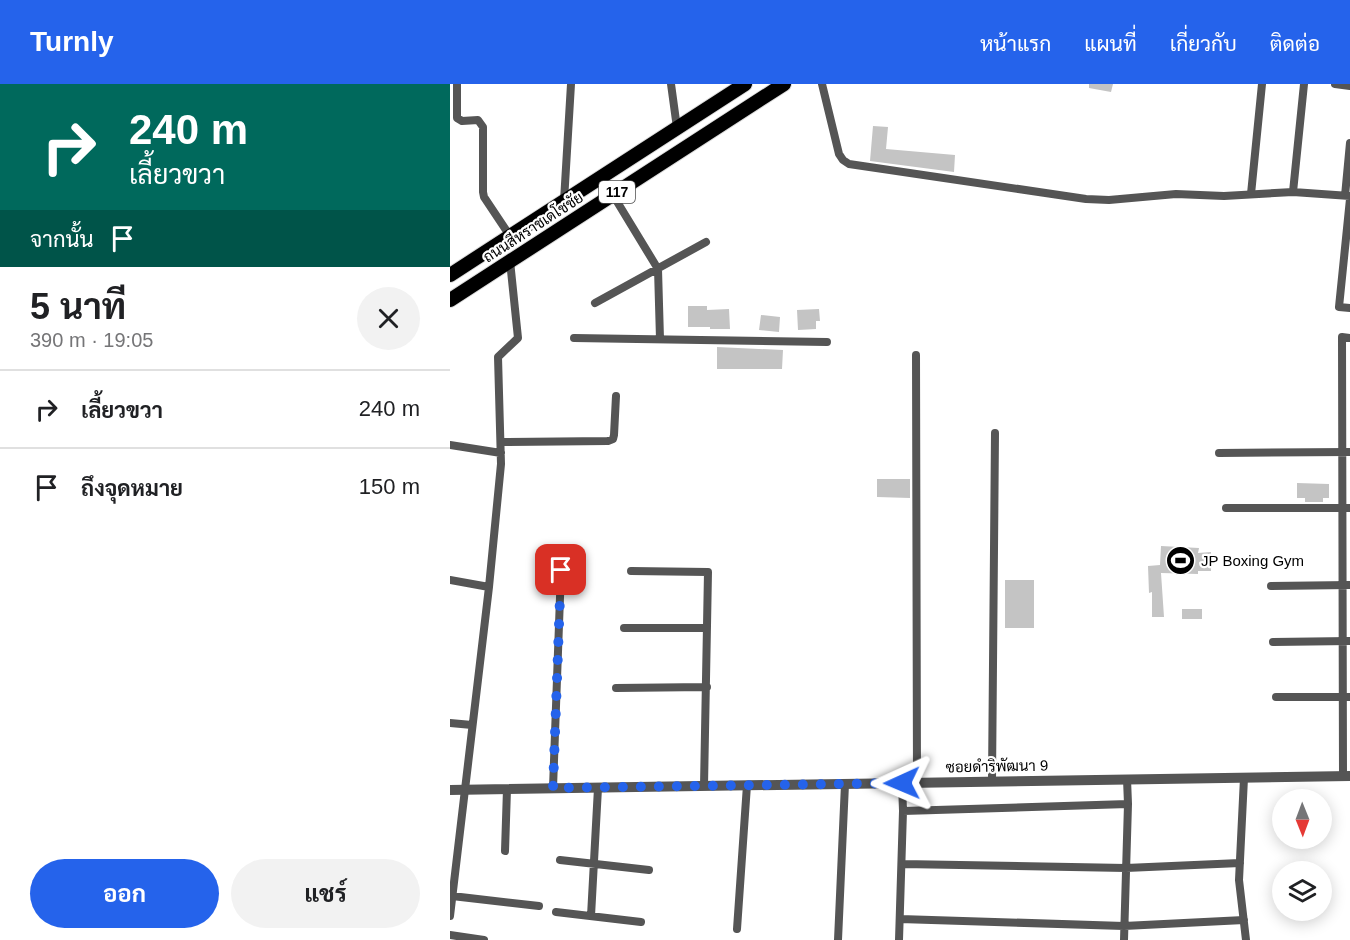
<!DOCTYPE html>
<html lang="th">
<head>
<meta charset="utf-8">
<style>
  :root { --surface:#fff; --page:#f2f2f2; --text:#202124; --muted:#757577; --line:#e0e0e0; --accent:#2563eb }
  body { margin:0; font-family:Helvetica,Sarabun,sans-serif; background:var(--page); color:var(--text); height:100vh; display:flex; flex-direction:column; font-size:22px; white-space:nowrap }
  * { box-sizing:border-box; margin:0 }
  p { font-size:20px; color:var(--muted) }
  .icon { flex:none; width:33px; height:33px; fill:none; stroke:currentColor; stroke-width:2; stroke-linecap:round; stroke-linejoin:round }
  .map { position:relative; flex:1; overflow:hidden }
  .panel { display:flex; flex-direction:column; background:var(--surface); width:450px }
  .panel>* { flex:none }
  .guide { background:#00695c; color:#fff; overflow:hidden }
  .needle { width:39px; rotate:179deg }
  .fabs { position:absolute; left:822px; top:705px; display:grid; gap:12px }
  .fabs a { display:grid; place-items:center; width:60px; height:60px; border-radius:50%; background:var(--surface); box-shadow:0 3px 15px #0003; font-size:30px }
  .pin { position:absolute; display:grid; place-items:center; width:51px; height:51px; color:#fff; margin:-26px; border-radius:12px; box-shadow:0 3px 9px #0006 }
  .me { position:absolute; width:66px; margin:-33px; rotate:269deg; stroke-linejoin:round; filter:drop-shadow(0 0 4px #0008) }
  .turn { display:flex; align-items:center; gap:21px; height:126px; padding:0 30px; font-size:27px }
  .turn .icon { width:78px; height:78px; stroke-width:2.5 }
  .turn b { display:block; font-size:42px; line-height:51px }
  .then { display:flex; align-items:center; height:57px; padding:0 30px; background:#0003; gap:12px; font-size:22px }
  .round { display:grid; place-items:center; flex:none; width:63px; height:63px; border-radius:32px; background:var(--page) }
  .head { display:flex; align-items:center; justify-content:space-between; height:102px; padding:0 30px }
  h1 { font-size:36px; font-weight:700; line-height:45px }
  .button { display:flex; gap:12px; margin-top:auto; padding:12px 30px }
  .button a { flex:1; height:69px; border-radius:36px; background:var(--accent); color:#fff; font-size:24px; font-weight:700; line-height:69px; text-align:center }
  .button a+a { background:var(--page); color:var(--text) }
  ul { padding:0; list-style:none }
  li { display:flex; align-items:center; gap:18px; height:78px; padding:0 30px; border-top:2px solid var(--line) }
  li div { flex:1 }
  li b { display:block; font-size:22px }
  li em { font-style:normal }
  header { display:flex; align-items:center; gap:36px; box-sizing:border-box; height:84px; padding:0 30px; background:var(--accent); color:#fff }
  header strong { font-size:28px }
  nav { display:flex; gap:33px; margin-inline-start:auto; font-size:21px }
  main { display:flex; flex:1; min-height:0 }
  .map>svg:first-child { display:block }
</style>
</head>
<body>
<header>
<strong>Turnly</strong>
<nav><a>หน้าแรก</a><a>แผนที่</a><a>เกี่ยวกับ</a><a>ติดต่อ</a></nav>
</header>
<main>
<section class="panel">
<div class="guide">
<div class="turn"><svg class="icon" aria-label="right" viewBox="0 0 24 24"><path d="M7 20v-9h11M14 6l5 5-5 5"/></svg><div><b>240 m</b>เลี้ยวขวา</div></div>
<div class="then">จากนั้น<svg class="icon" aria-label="arrive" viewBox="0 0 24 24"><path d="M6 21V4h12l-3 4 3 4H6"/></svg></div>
</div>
<div class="head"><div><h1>5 นาที</h1><p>390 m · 19:05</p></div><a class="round"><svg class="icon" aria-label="close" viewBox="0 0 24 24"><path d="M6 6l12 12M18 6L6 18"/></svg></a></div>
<ul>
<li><svg class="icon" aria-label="right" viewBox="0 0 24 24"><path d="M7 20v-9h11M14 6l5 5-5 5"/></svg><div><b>เลี้ยวขวา</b></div><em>240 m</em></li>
<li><svg class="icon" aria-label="arrive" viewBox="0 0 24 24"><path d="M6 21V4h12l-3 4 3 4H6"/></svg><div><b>ถึงจุดหมาย</b></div><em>150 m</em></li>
</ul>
<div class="button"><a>ออก</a><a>แชร์</a></div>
</section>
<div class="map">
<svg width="900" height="856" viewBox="0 0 900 856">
  <rect width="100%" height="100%" fill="#fff"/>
  <path fill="#c4c4c4" d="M 639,0 L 663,0 L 661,8 L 639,4 Z
    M 423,42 L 438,43 L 436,65 L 505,71 L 504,88 L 420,77 Z
    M 238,222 L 257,222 L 257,226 L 279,225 L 280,245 L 260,245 L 260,243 L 238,243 Z
    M 369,225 L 370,237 L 366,237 L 366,245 L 348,246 L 347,226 Z
    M 311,231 L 330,233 L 329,248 L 309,246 Z
    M 267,263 L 333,266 L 332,285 L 267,285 Z
    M 427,395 L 460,395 L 460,414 L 427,413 Z
    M 847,399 L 879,400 L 879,414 L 873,414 L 873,418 L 855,418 L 855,414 L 847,414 Z
    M 711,462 L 749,464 L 748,469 L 761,468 L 761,487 L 748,487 L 748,490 L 711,489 L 714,533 L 702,533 L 702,508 L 699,509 L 698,482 L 710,481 Z
    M 555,496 L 584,496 L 584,544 L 555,544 Z
    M 732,525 L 752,525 L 752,535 L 732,535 Z"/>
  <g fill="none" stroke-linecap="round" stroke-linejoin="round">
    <defs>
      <path id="primary" d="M 0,191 L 295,0
        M 0,216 L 334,0"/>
    </defs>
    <use href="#primary" stroke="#dbdbdb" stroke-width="16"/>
    <path stroke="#555" stroke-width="8" d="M 7,0 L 7,34 L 12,37 L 28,36 L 33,43 L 33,108 L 34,113 L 60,152
      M 221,0 L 227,44
      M 372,0 L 389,70 L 393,76 L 399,80 L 636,115 L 659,116 L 726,110 L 774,112 L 843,108 L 900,112
      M 885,0 L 900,2
      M 843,108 L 854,0
      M 801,110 L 812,0
      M 163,111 L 208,185 L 210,255
      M 895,112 L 900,59
      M 900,115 L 889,223 L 900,224
      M 114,117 L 121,0
      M 145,219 L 256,158
      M 124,254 L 377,258
      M 466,271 L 467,699
      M 51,358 L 158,357 L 163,355 L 164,351 L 166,312
      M 0,361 L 51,369
      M 769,369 L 900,368
      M 776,424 L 900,424
      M 181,487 L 258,488 L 254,702
      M 0,496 L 39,503
      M 821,502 L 900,501
      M 174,544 L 257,544
      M 823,558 L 900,557
      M 166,604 L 257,603
      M 826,613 L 900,613
      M 0,639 L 22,641
      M 893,692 L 892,253 L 900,254
      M 794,694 L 789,796 L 796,856
      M 542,697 L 545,349
      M 103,704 L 111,486
      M 453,727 L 678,720
      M 55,767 L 57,705
      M 110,776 L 199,786
      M 452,780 L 676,784 L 790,779
      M 2,812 L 89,822
      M 106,828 L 191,838
      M 0,832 L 39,503 L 51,380 L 48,273 L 68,254 L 60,177
      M 141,832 L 148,704
      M 450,835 L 674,842 L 794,836
      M 287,845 L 297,701
      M 0,851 L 34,856
      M 388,856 L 395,700
      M 449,856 L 453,727 L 452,699
      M 674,856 L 678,720 L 677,695"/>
    <path stroke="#555" stroke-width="10" d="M 0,706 L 900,692"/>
    <use href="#primary" stroke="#000" stroke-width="14"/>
  </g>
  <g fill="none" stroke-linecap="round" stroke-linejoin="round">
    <path stroke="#2563eb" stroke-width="10" stroke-dasharray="0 18" d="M 111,486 L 103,704 L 452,699"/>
  </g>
  <defs>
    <symbol id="stadium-disc" viewBox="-11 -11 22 22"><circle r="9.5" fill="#000" stroke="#fff"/><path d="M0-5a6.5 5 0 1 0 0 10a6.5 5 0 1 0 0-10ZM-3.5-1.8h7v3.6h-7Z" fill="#fff"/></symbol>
  </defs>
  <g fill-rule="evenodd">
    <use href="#stadium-disc" x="714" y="460" width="33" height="33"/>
  </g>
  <g text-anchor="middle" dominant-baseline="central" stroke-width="4.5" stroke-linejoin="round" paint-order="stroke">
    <rect fill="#fff" stroke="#4c4c4c" stroke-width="1.5" x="149" y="97" width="36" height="22" rx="4.5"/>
    <g font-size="14" font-weight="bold" fill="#000">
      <text x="167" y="108">117</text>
    </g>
    <g font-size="15" fill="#000" stroke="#fff">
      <text transform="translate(83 143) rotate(-33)">ถนนสีหราชเดโชชัย</text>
      <text transform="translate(547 682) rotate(-1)">ซอยดำริพัฒนา 9</text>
    </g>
    <g font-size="15" fill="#000" stroke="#fff" text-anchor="start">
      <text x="751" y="476">JP Boxing Gym</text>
    </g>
  </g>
</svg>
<div class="fabs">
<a><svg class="needle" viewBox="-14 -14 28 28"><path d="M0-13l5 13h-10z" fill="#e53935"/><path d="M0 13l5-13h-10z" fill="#757577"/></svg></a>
<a><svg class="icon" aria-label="layers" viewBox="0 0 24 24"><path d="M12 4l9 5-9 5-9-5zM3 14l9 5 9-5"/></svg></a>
</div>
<div class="pin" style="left:111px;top:486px;background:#d93025"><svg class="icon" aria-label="arrive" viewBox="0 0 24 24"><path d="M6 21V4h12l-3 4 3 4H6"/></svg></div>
<svg class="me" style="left:452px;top:699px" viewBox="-20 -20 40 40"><path d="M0-17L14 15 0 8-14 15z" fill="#2563eb" stroke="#fff" stroke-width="4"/></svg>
</div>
</main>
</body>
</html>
